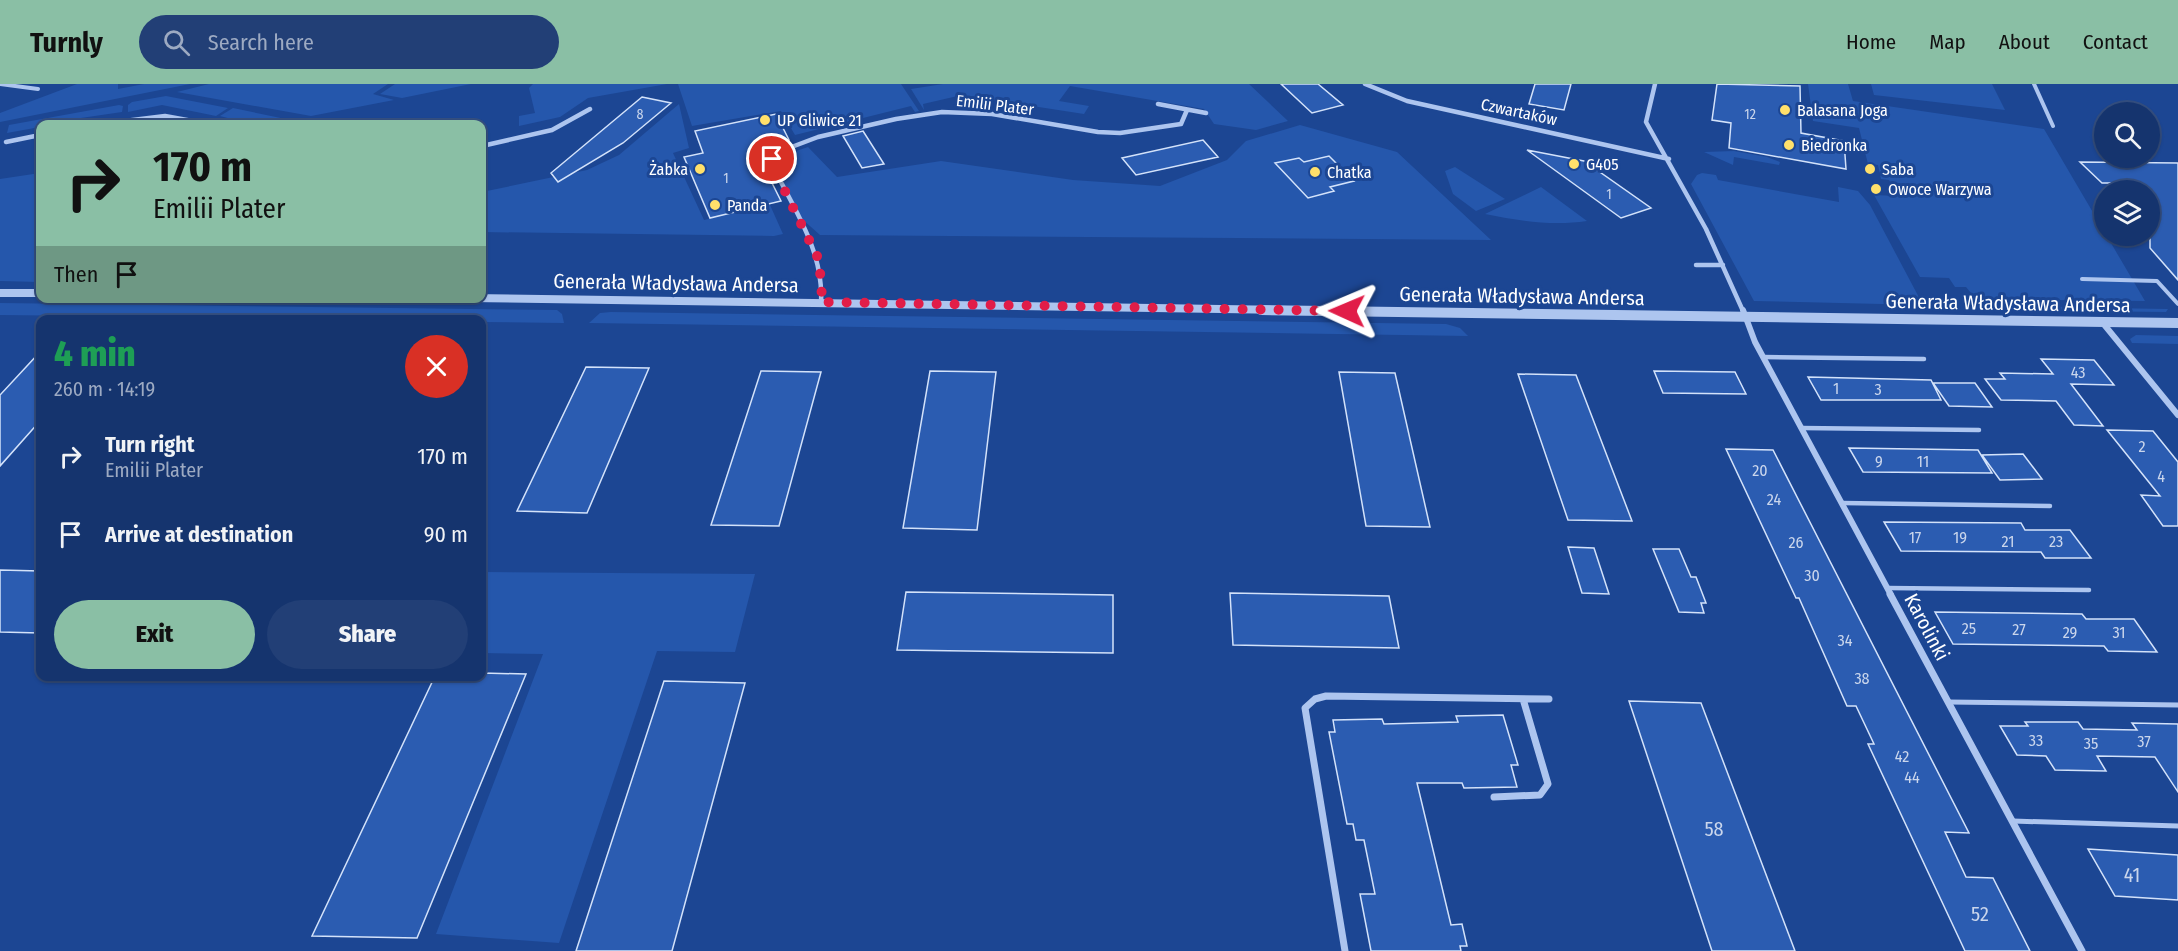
<!DOCTYPE html>
<html lang="en">
<head>
<meta charset="utf-8">
<style>
  :root { --surface:#15346e; --page:#223f76; --text:#f1f3f6; --muted:#9daac2; --line:#344f81; --accent:#8abfa5 }
  body { margin:0; font-family:"Fira Sans Condensed",sans-serif; background:var(--page); color:var(--text); height:100vh; display:flex; flex-direction:column; font-size:22px; white-space:nowrap }
  * { box-sizing:border-box; margin:0 }
  p { font-size:20px; color:var(--muted) }
  .icon { flex:none; width:33px; height:33px; fill:none; stroke:currentColor; stroke-width:2; stroke-linecap:round; stroke-linejoin:round }
  .map { position:relative; flex:1; overflow:hidden }
  .sheet { position:absolute; left:36px; top:231px; width:450px; height:366px; display:flex; flex-direction:column; background:var(--surface); border-radius:12px; box-shadow:0 2px 4px #0004,0 0 0 2px var(--line) }
  .sheet>* { flex:none }
  .guide { position:absolute; left:36px; top:36px; width:450px; height:183px; border-radius:12px; box-shadow:0 2px 4px #0004,0 0 0 2px var(--line); background:#8abfa5; color:#111; overflow:hidden }
  .controls { position:absolute; left:2094px; top:18px; display:grid; gap:12px }
  .controls a { display:grid; place-items:center; width:66px; height:66px; border-radius:50%; background:var(--surface); box-shadow:0 2px 4px #0004,0 0 0 2px var(--line); font-size:30px }
  .pin { position:absolute; display:grid; place-items:center; width:51px; height:51px; color:#fff; margin:-26px; border:3px solid #fff; border-radius:50%; box-shadow:0 2px 6px #0007 }
  .me { position:absolute; width:66px; margin:-33px; rotate:271deg; stroke-linejoin:round; filter:drop-shadow(0 0 4px #0008) }
  .turn { display:flex; align-items:center; gap:21px; height:126px; padding:0 18px; font-size:27px }
  .turn .icon { width:78px; height:78px; stroke-width:2.5 }
  .turn b { display:block; font-size:42px; line-height:51px }
  .then { display:flex; align-items:center; height:57px; padding:0 18px; background:#0003; gap:12px; font-size:22px }
  .round { display:grid; place-items:center; flex:none; width:63px; height:63px; border-radius:32px; background:var(--page) }
  .overview { display:flex; align-items:center; justify-content:space-between; height:102px; padding:0 18px }
  h1 { font-size:36px; font-weight:800; line-height:45px; color:#1e9e55 }
  .primary-button { display:flex; gap:12px; margin-top:auto; padding:12px 18px }
  .primary-button a { flex:1; height:69px; border-radius:36px; background:var(--accent); color:#111; font-size:24px; font-weight:800; line-height:69px; text-align:center }
  .primary-button a+a { background:var(--page); color:var(--text) }
  ul { padding:0; list-style:none }
  li { display:flex; align-items:center; gap:18px; height:78px; padding:0 18px }
  li div { flex:1 }
  li b { display:block; font-size:22px }
  li em { font-style:normal }
  header { display:flex; align-items:center; gap:36px; box-sizing:border-box; height:84px; padding:0 30px; background:var(--accent); color:#111 }
  header strong { font-size:28px }
  nav { display:flex; gap:33px; margin-inline-start:auto; font-size:21px }
  .search { width:420px; height:54px; background:var(--page); display:flex; align-items:center; gap:15px; box-sizing:border-box; padding:0 21px; border-radius:33px; color:var(--muted); font-size:22px }
  .map>svg:first-child { display:block }
</style>
</head>
<body>
<header>
<strong>Turnly</strong>
<div class="search"><svg class="icon" aria-label="search" viewBox="0 0 24 24"><circle cx="10" cy="10" r="6"/><path d="M15 15l6 6"/></svg>Search here</div>
<nav><a>Home</a><a>Map</a><a>About</a><a>Contact</a></nav>
</header>
<div class="map">
<svg width="2178" height="867" viewBox="0 0 2178 867">
  <rect width="100%" height="100%" fill="#1c4693"/>
  <path fill="#2557ac" d="M 77,0 L 118,0 L 118,5 L 144,0 L 190,0 L 0,38 L 0,29 Z
    M 209,0 L 388,0 L 373,10 L 394,16 L 311,32 L 177,8 Z
    M 395,0 L 471,0 L 402,14 L 380,10 Z
    M 533,0 L 667,0 L 588,14 L 560,33 L 519,42 L 519,32 L 535,29 L 529,4 Z
    M 678,0 L 901,0 L 919,27 L 915,28 L 911,22 L 795,51 L 781,27 L 692,42 Z
    M 943,0 L 1249,0 L 1288,37 L 1256,46 L 1214,40 L 1204,25 L 1070,2 L 1059,17 L 1089,22 L 1084,30 L 962,11 L 923,20 L 924,26 L 911,5 Z
    M 1808,0 L 1848,0 L 1853,17 L 2044,45 L 2145,217 L 1976,215 L 1966,203 L 1955,203 L 1949,194 L 1920,193 L 1874,111 L 1898,112 L 1889,96 L 1881,95 L 1878,81 L 1868,80 L 1859,44 L 1813,37 Z
    M 1871,0 L 1992,0 L 2005,26 L 1874,11 Z
    M 166,12 L 228,24 L 216,32 L 162,21 L 128,28 L 128,21 L 132,18 Z
    M 679,20 L 689,64 L 673,69 L 704,136 L 770,121 L 783,150 L 774,152 L 482,148 L 482,108 L 587,86 L 619,71 Z
    M 119,21 L 123,22 L 122,28 L 40,40 L 40,43 L 7,49 L 9,41 Z
    M 233,24 L 305,39 L 250,40 L 220,32 Z
    M 1300,41 L 1397,68 L 1491,156 L 820,151 L 792,126 L 772,75 L 808,63 L 837,93 L 941,77 L 1073,96 L 1160,102 L 1227,76 L 1246,57 Z
    M 1734,67 L 1767,73 L 1780,78 L 1779,81 L 1734,73 L 1733,81 L 1704,68 Z
    M 1455,83 L 1505,115 L 1476,127 L 1453,110 L 1445,87 Z
    M 40,89 L 40,198 L 0,197 L 0,95 Z
    M 1702,89 L 1716,91 L 1718,96 L 1839,118 L 1838,103 L 1858,107 L 1870,121 L 1923,221 L 1754,217 L 1691,100 L 1697,91 Z
    M 1541,103 L 1587,137 C 1552,142 1520,137 1485,130 Z
    M 0,219 L 557,226 L 562,230 L 564,239 L 482,238 L 482,236 L 0,231 Z
    M 1988,222 L 2168,225 L 2166,228 L 1990,226 Z
    M 611,228 L 1446,240 L 1460,244 L 1468,252 L 589,239 L 600,229 Z
    M 2136,251 L 2178,252 L 2178,260 L 2132,259 L 2130,255 Z
    M 482,488 L 755,490 L 735,568 L 657,567 L 559,859 L 436,850 L 543,570 L 482,569 Z"/>
  <path fill="#2b5cb1" stroke="#d3e2fa" stroke-width="1.5" d="M 1281,0 L 1318,0 L 1343,21 L 1312,29 Z
    M 1535,0 L 1571,0 L 1564,26 L 1529,20 Z
    M 1717,0 L 1800,2 L 1801,49 L 1844,57 L 1846,85 L 1729,64 L 1731,39 L 1712,36 Z
    M 642,13 L 671,19 L 623,59 L 558,98 L 551,89 Z
    M 776,30 L 789,56 L 754,63 L 781,117 L 710,134 L 684,73 L 703,69 L 695,47 Z
    M 863,47 L 884,80 L 862,84 L 843,52 Z
    M 1203,56 L 1218,73 L 1136,91 L 1122,74 Z
    M 1527,66 L 1584,77 L 1651,124 L 1621,134 Z
    M 1329,72 L 1354,97 L 1330,103 L 1334,107 L 1308,114 L 1275,79 L 1299,74 L 1304,78 Z
    M 2080,78 L 2178,79 L 2178,196 L 2150,164 L 2150,106 L 2130,106 L 2124,99 L 2102,99 Z
    M 40,268 L 40,337 L 0,382 L 0,311 Z
    M 2041,275 L 2094,276 L 2114,301 L 2071,300 L 2103,342 L 2074,341 L 2056,317 L 2001,316 L 1985,295 L 2005,295 L 2000,289 L 2053,290 Z
    M 586,283 L 649,284 L 587,429 L 517,427 Z
    M 761,287 L 821,288 L 779,442 L 711,441 Z
    M 930,287 L 996,288 L 977,446 L 903,444 Z
    M 1654,287 L 1735,288 L 1746,310 L 1663,309 Z
    M 1339,288 L 1395,289 L 1430,443 L 1366,442 Z
    M 1518,290 L 1576,291 L 1632,437 L 1568,436 Z
    M 1808,293 L 1931,296 L 1941,316 L 1821,316 Z
    M 1933,299 L 1975,299 L 1992,323 L 1949,322 Z
    M 2107,346 L 2153,347 L 2178,378 L 2178,442 L 2163,442 L 2141,411 L 2160,412 Z
    M 1849,364 L 1978,366 L 1992,389 L 1863,388 Z
    M 1726,365 L 1773,366 L 1969,749 L 1945,748 L 1966,793 L 1993,794 L 2030,867 L 1965,867 L 1868,660 L 1874,660 L 1856,622 L 1847,622 L 1799,514 L 1796,514 Z
    M 2023,370 L 2042,395 L 2000,396 L 1982,371 Z
    M 1884,438 L 2021,439 L 2025,446 L 2070,446 L 2091,474 L 2045,474 L 2041,468 L 1901,467 Z
    M 1568,463 L 1594,464 L 1609,510 L 1582,509 Z
    M 1653,465 L 1679,465 L 1691,493 L 1696,493 L 1706,519 L 1701,519 L 1704,529 L 1679,528 Z
    M 0,486 L 40,487 L 40,549 L 0,548 Z
    M 906,508 L 1113,511 L 1113,569 L 897,566 Z
    M 1230,509 L 1389,512 L 1399,564 L 1233,561 Z
    M 1935,528 L 2082,530 L 2086,535 L 2134,535 L 2157,568 L 2108,567 L 2104,562 L 1953,560 Z
    M 482,589 L 526,590 L 417,854 L 312,852 L 435,592 L 482,592 Z
    M 664,597 L 745,599 L 672,867 L 576,867 Z
    M 1629,617 L 1701,619 L 1795,867 L 1712,867 Z
    M 1503,631 L 1518,681 L 1511,681 L 1517,703 L 1464,704 L 1462,699 L 1417,699 L 1451,841 L 1462,840 L 1467,862 L 1460,862 L 1461,867 L 1371,867 L 1360,810 L 1375,810 L 1364,756 L 1356,756 L 1353,740 L 1347,740 L 1329,648 L 1335,648 L 1333,636 L 1382,635 L 1384,640 L 1458,638 L 1456,632 Z
    M 2025,638 L 2078,638 L 2083,645 L 2137,646 L 2132,639 L 2178,640 L 2178,708 L 2155,673 L 2097,672 L 2106,687 L 2055,686 L 2046,672 L 2017,671 L 2000,642 L 2028,642 Z
    M 2088,765 L 2178,771 L 2178,816 L 2115,812 Z"/>
  <g fill="none" stroke-linecap="round" stroke-linejoin="round">
    <path stroke="#adc5ef" stroke-width="4" d="M 0,0 L 38,5
      M 2034,0 L 2053,42
      M 2082,195 L 2157,197 L 2178,220"/>
    <path stroke="#adc5ef" stroke-width="4.5" d="M 1763,273 L 1924,275
      M 1801,344 L 1979,346
      M 1842,419 L 2050,422
      M 1887,504 L 2089,506"/>
    <path stroke="#adc5ef" stroke-width="5" d="M 1948,618 L 2178,621
      M 2013,737 L 2178,742"/>
    <path stroke="#adc5ef" stroke-width="4.5" d="M 1365,0 L 1407,17 L 1669,75
      M 1655,0 L 1646,38 L 1706,145 L 1743,227
      M 1158,20 L 1206,29
      M 100,40 L 165,32 L 209,40
      M 6,58 L 40,51
      M 482,62 L 552,46 L 590,25
      M 1696,181 L 1723,181
      M 821,218 C 824,167 793,123 771,79 L 781,67 L 818,53 L 896,35 L 942,28 L 992,30 L 1098,48 L 1120,49 L 1181,40 L 1187,26"/>
    <path stroke="#adc5ef" stroke-width="6" d="M 1743,226 L 1755,258 L 1891,511
      M 2102,238 L 2178,331"/>
    <path stroke="#adc5ef" stroke-width="7" d="M 1890,510 L 2082,867
      M 1494,713 L 1540,711 L 1548,700 L 1523,615
      M 1345,867 L 1305,624 L 1315,615 L 1326,612 L 1549,615"/>
    <path stroke="#adc5ef" stroke-width="8" d="M 0,209 L 40,209
      M 470,214 L 1364,227"/>
    <path stroke="#adc5ef" stroke-width="10" d="M 1261,226 L 2178,239"/>
  </g>
  <g fill="none" stroke-linecap="round" stroke-linejoin="round">
    <path stroke="#e11d48" stroke-width="10" stroke-dasharray="0 18" d="M 772,75 L 771,79 L 817,172 L 822,200 L 821,218 L 1347,227"/>
  </g>
  <g fill="#ffe06b" stroke="#1c4693" stroke-width="2">
    <circle cx="1785" cy="26" r="6"/>
    <circle cx="765" cy="36" r="6"/>
    <circle cx="1789" cy="61" r="6"/>
    <circle cx="1574" cy="80" r="6"/>
    <circle cx="700" cy="85" r="6"/>
    <circle cx="1870" cy="85" r="6"/>
    <circle cx="1315" cy="88" r="6"/>
    <circle cx="1876" cy="105" r="6"/>
    <circle cx="715" cy="121" r="6"/>
  </g>
  <g text-anchor="middle" dominant-baseline="central" stroke-width="6" stroke-linejoin="round" paint-order="stroke">
    <g font-size="14" fill="#cad6ec">
      <text x="640" y="30">8</text>
      <text x="1750" y="30">12</text>
      <text x="726" y="94">1</text>
      <text x="1609" y="110">1</text>
    </g>
    <g font-size="16" fill="#fff" stroke="#1c4693">
      <text transform="translate(995 21) rotate(7)">Emilii Plater</text>
      <text transform="translate(1519 28) rotate(12)">Czwartaków</text>
    </g>
    <g font-size="16" fill="#fff" stroke="#1c4693" text-anchor="start">
      <text x="1797" y="26">Balasana Joga</text>
      <text x="777" y="36">UP Gliwice 21</text>
      <text x="1801" y="61">Biedronka</text>
      <text x="1586" y="80">G405</text>
      <text x="688" y="85" text-anchor="end">Żabka</text>
      <text x="1882" y="85">Saba</text>
      <text x="1327" y="88">Chatka</text>
      <text x="1888" y="105">Owoce Warzywa</text>
      <text x="727" y="121">Panda</text>
    </g>
    <g font-size="16" fill="#cad6ec">
      <text x="2078" y="288">43</text>
      <text x="1836" y="304">1</text>
      <text x="1878" y="305">3</text>
      <text x="2142" y="362">2</text>
      <text x="1879" y="377">9</text>
      <text x="1923" y="377">11</text>
      <text x="1760" y="386">20</text>
      <text x="2161" y="392">4</text>
      <text x="1774" y="415">24</text>
      <text x="1915" y="453">17</text>
      <text x="1960" y="453">19</text>
      <text x="2008" y="457">21</text>
      <text x="2056" y="457">23</text>
      <text x="1796" y="458">26</text>
      <text x="1812" y="491">30</text>
      <text x="1969" y="544">25</text>
      <text x="2019" y="545">27</text>
      <text x="2070" y="548">29</text>
      <text x="2119" y="548">31</text>
      <text x="1845" y="556">34</text>
      <text x="1862" y="594">38</text>
      <text x="2036" y="656">33</text>
      <text x="2144" y="657">37</text>
      <text x="2091" y="659">35</text>
      <text x="1902" y="672">42</text>
      <text x="1912" y="693">44</text>
    </g>
    <g font-size="20" fill="#fff" stroke="#1c4693">
      <text transform="translate(676 199) rotate(1)">Generała Władysława Andersa</text>
      <text transform="translate(1522 212) rotate(1)">Generała Władysława Andersa</text>
      <text transform="translate(2008 219) rotate(1)">Generała Władysława Andersa</text>
      <text transform="translate(1927 543) rotate(62)">Karolinki</text>
    </g>
    <g font-size="20" fill="#cad6ec">
      <text x="1714" y="745">58</text>
      <text x="2132" y="791">41</text>
      <text x="1980" y="830">52</text>
    </g>
  </g>
</svg>
<div class="controls">
<a><svg class="icon" aria-label="search" viewBox="0 0 24 24"><circle cx="10" cy="10" r="6"/><path d="M15 15l6 6"/></svg></a>
<a><svg class="icon" aria-label="layers" viewBox="0 0 24 24"><path d="M12 4l9 5-9 5-9-5zM3 14l9 5 9-5"/></svg></a>
</div>
<div class="pin" style="left:772px;top:75px;background:#d93025"><svg class="icon" aria-label="arrive" viewBox="0 0 24 24"><path d="M6 21V4h12l-3 4 3 4H6"/></svg></div>
<svg class="me" style="left:1347px;top:227px" viewBox="-20 -20 40 40"><path d="M0-17L14 15 0 8-14 15z" fill="#e11d48" stroke="#fff" stroke-width="4"/></svg>
<div class="guide">
<div class="turn"><svg class="icon" aria-label="right" viewBox="0 0 24 24"><path d="M7 20v-9h11M14 6l5 5-5 5"/></svg><div><b>170 m</b>Emilii Plater</div></div>
<div class="then">Then<svg class="icon" aria-label="arrive" viewBox="0 0 24 24"><path d="M6 21V4h12l-3 4 3 4H6"/></svg></div>
</div>
<section class="sheet">
<div class="overview"><div><h1>4 min</h1><p>260 m · 14:19</p></div><a class="round" style="background:#d93025;color:#fff"><svg class="icon" aria-label="close" viewBox="0 0 24 24"><path d="M6 6l12 12M18 6L6 18"/></svg></a></div>
<ul>
<li><svg class="icon" aria-label="right" viewBox="0 0 24 24"><path d="M7 20v-9h11M14 6l5 5-5 5"/></svg><div><b>Turn right</b><p>Emilii Plater</p></div><em>170 m</em></li>
<li><svg class="icon" aria-label="arrive" viewBox="0 0 24 24"><path d="M6 21V4h12l-3 4 3 4H6"/></svg><div><b>Arrive at destination</b></div><em>90 m</em></li>
</ul>
<div class="primary-button"><a>Exit</a><a>Share</a></div>
</section>
</div>
</body>
</html>
